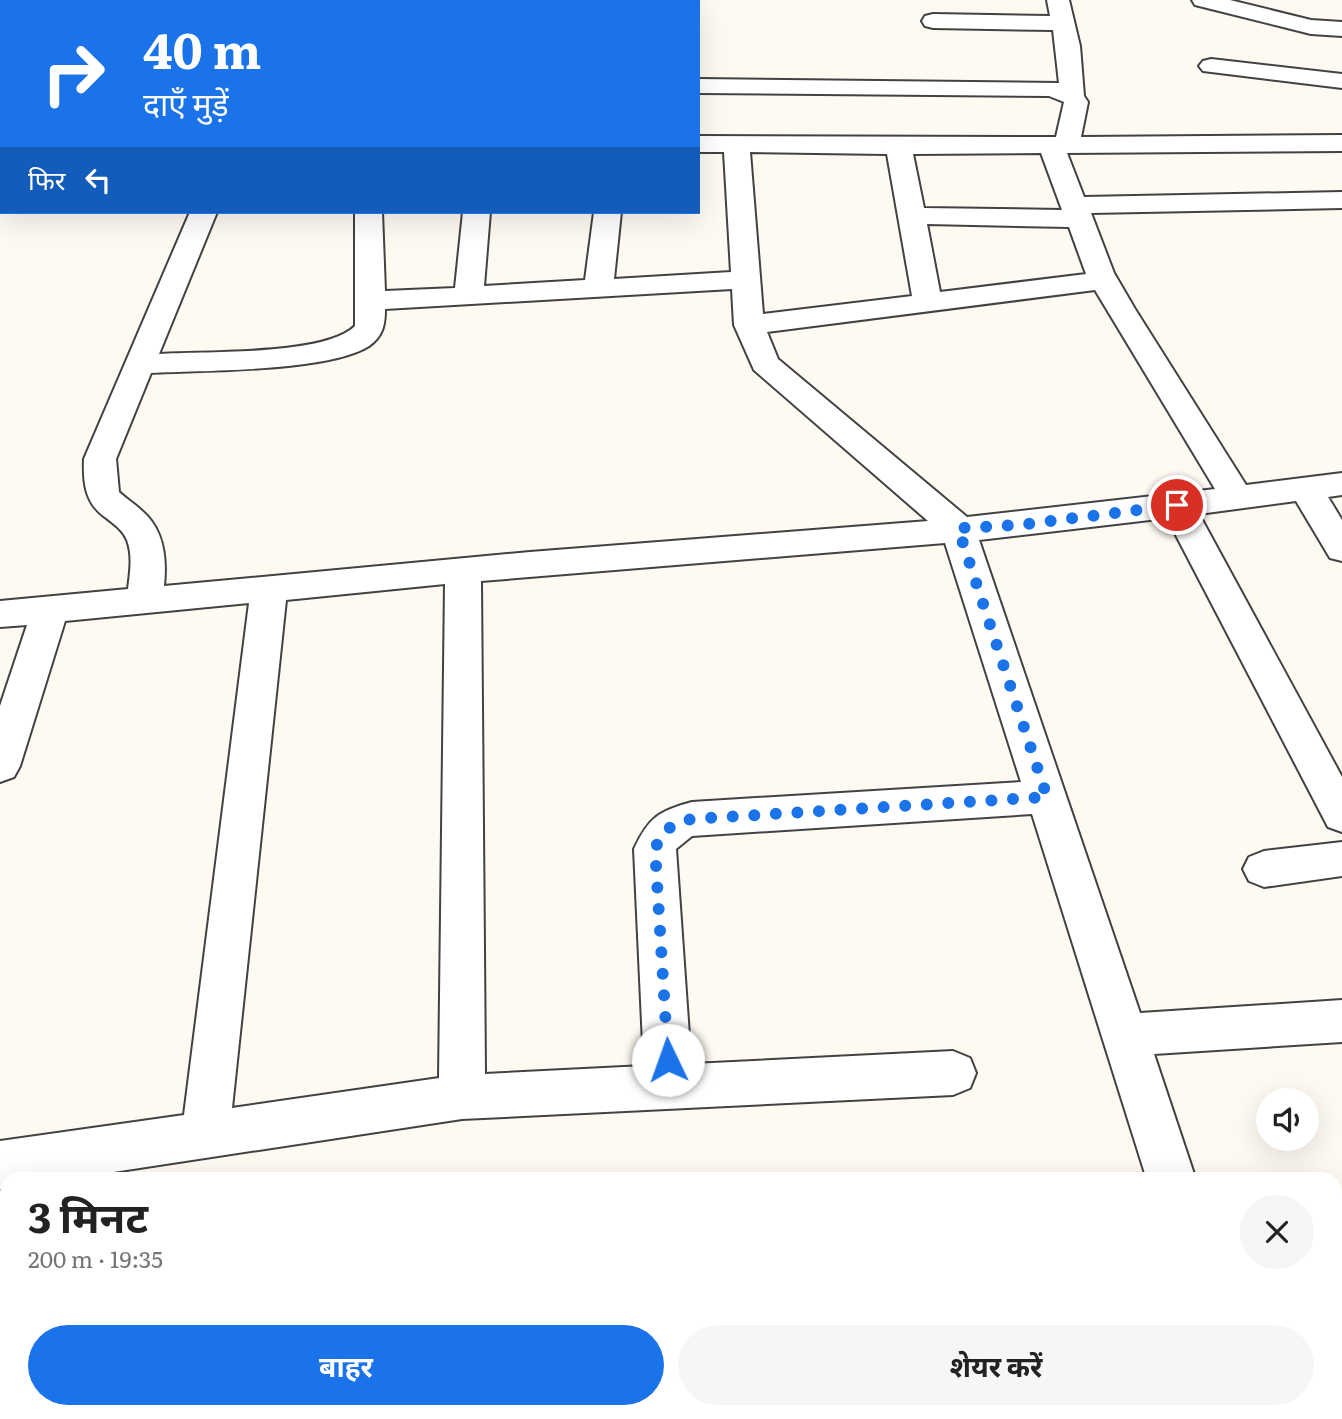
<!DOCTYPE html>
<html lang="hi">
<head>
<meta charset="utf-8">
<style>
  :root { --surface:#fff; --page:#f6f6f6; --text:#222; --muted:#767676; --accent:#1a73e8 }
  body { margin:0; font-family:Literata,"Noto Sans Devanagari",serif; background:var(--page); color:var(--text); height:100vh; display:flex; flex-direction:column; font-size:26px; white-space:nowrap }
  * { box-sizing:border-box; margin:0 }
  p { font-size:23px; color:var(--muted) }
  .icon { flex:none; width:38px; height:38px; fill:none; stroke:currentColor; stroke-width:2; stroke-linecap:round; stroke-linejoin:round }
  .map { position:relative; flex:1; overflow:hidden }
  .details { position:absolute; left:0px; top:1172px; width:1342px; height:247px; display:flex; flex-direction:column; background:var(--surface); border-radius:21px 21px 0 0; box-shadow:0 7px 28px #0002 }
  .details>* { flex:none }
  .top-card { position:absolute; left:0px; top:0px; width:700px; height:214px; box-shadow:0 7px 28px #0002; background:#1a73e8; color:#fff; overflow:hidden }
  .fabs { position:absolute; left:1256px; top:1088px; display:grid; gap:14px }
  .fabs a { display:grid; place-items:center; width:63px; height:63px; border-radius:50%; background:var(--surface); box-shadow:0 7px 28px #0002; font-size:35px }
  .pin { position:absolute; display:grid; place-items:center; width:60px; height:60px; color:#fff; margin:-30px; border:4px solid #fff; border-radius:50%; box-shadow:0 2px 7px #0007 }
  .me { position:absolute; width:77px; margin:-38px; rotate:357deg; stroke-linejoin:round; filter:drop-shadow(0 0 5px #0008) }
  .turn { display:flex; align-items:center; gap:24px; height:147px; padding:0 28px; font-size:32px }
  .turn .icon { width:91px; height:91px; stroke-width:2.5 }
  .turn b { display:block; font-size:49px; line-height:60px }
  .then { display:flex; align-items:center; height:66px; padding:0 28px; background:#0003; gap:14px; font-size:26px }
  .round { display:grid; place-items:center; flex:none; width:74px; height:74px; border-radius:37px; background:var(--page) }
  .summary { display:flex; align-items:center; justify-content:space-between; height:119px; padding:0 28px }
  h1 { font-size:42px; font-weight:700; line-height:52px }
  .primary-button { display:flex; gap:14px; margin-top:auto; padding:14px 28px }
  .primary-button a { flex:1; height:80px; border-radius:42px; background:var(--accent); color:#fff; font-size:28px; font-weight:700; line-height:80px; text-align:center }
  .primary-button a+a { background:var(--page); color:var(--text) }
  .map>svg:first-child { display:block }
</style>
</head>
<body>
<div class="map">
<svg width="1342" height="1419" viewBox="0 0 1342 1419">
  <rect width="100%" height="100%" fill="#fef9f1"/>
  <g fill="none" stroke-linecap="round" stroke-linejoin="round">
    <defs>
      <path id="minor" d="M 1047,0 L 1069,0 L 1080,46 L 1084,96 L 1088,102 L 1081,137 L 1342,135 L 1342,151 L 1067,153 L 1084,197 L 1342,192 L 1342,208 L 1091,213 L 1114,273 L 1135,309 L 1246,485 L 1342,473 L 1342,495 L 1328,497 L 1342,520 L 1342,561 L 1330,558 L 1296,501 L 1199,514 L 1342,777 L 1342,832 L 1328,827 L 1167,518 L 979,540 L 1140,1013 L 1342,1000 L 1342,1042 L 1154,1054 L 1196,1180 L 1147,1180 L 1032,814 L 692,836 L 676,849 L 691,1064 L 953,1051 L 970,1058 L 976,1073 L 970,1088 L 953,1095 L 462,1119 L 61,1180 L 7,1180 L 7,1188 L 0,1189 L 0,1141 L 184,1115 L 249,603 L 65,621 L 20,766 L 14,777 L 0,782 L 0,706 L 27,625 L 0,627 L 0,601 L 128,589 C 130,573 133,556 127,540 C 123,530 114,524 105,517 C 85,503 83,482 84,459 L 190,212 L 217,212 L 159,354 C 204,351 325,356 355,326 L 355,212 L 382,212 L 385,291 L 455,288 L 463,212 L 490,212 L 484,286 L 585,280 L 594,212 L 621,212 L 614,279 L 731,272 L 724,152 L 698,152 L 698,136 L 1056,137 L 1064,102 L 1049,96 L 698,93 L 698,79 L 1059,83 L 1053,30 L 933,28 L 925,26 L 922,21 L 925,16 L 933,14 L 1050,16 ZM 750,152 L 887,154 L 912,296 L 763,314 ZM 1041,153 L 1062,210 L 924,208 L 913,154 ZM 927,224 L 1069,227 L 1086,274 L 940,292 ZM 732,289 L 734,325 L 754,370 L 928,521 L 530,552 L 164,586 C 167,558 164,529 141,510 C 134,503 126,499 119,492 L 116,459 L 151,373 C 203,370 328,372 369,346 C 383,336 385,325 385,309 ZM 1095,290 L 1215,489 L 967,517 L 778,359 L 767,332 ZM 945,543 L 1021,782 L 692,802 C 659,811 649,817 634,849 L 644,1066 L 485,1074 L 481,581 ZM 445,584 L 439,1078 L 232,1108 L 286,600 Z
        M 1192,0 L 1230,0 L 1311,20 L 1342,22 L 1342,36 L 1311,34 L 1195,5 Z
        M 2,6 L 2,21 L 0,22 L 0,7 Z
        M 1211,59 L 1342,74 L 1342,88 L 1203,71 L 1199,66 L 1203,61 Z
        M 1342,842 L 1342,876 L 1264,887 L 1249,881 L 1243,869 L 1249,857 L 1264,851 Z
        M 1221,1412 L 1275,1412 L 1277,1419 L 1223,1419 Z"/>
    </defs>
    <use href="#minor" stroke="#424242" stroke-width="4"/>
    <use href="#minor" fill="#fff" fill-rule="evenodd"/>
  </g>
  <g fill="none" stroke-linecap="round" stroke-linejoin="round">
    <path stroke="#1a73e8" stroke-width="12" stroke-dasharray="0 21.6" d="M 668,1060 L 655,849 C 663,829 672,824 692,819 L 1047,797 L 958,528 L 1020,525 L 1177,505"/>
  </g>
</svg>
<div class="fabs">
<a><svg class="icon" aria-label="sound" viewBox="0 0 24 24"><path d="M4 9h4l5-4v14l-5-4H4zM17 9q2 3 0 6"/></svg></a>
</div>
<div class="pin" style="left:1177px;top:505px;background:#d93025"><svg class="icon" aria-label="arrive" viewBox="0 0 24 24"><path d="M6 21V4h12l-3 4 3 4H6"/></svg></div>
<svg class="me" style="left:668px;top:1060px" viewBox="-20 -20 40 40"><circle r="19" fill="#fff"/><path d="M0-13L10 11 0 6-10 11z" fill="#1a73e8"/></svg>
<div class="top-card">
<div class="turn"><svg class="icon" aria-label="right" viewBox="0 0 24 24"><path d="M7 20v-9h11M14 6l5 5-5 5"/></svg><div><b>40 m</b>दाएँ मुड़ें</div></div>
<div class="then">फिर<svg class="icon" aria-label="left" viewBox="0 0 24 24"><path d="M17 20v-9H6M10 6l-5 5 5 5"/></svg></div>
</div>
<section class="details">
<div class="summary"><div><h1>3 मिनट</h1><p>200 m · 19:35</p></div><a class="round"><svg class="icon" aria-label="close" viewBox="0 0 24 24"><path d="M6 6l12 12M18 6L6 18"/></svg></a></div>
<div class="primary-button"><a>बाहर</a><a>शेयर करें</a></div>
</section>
</div>
</body>
</html>
